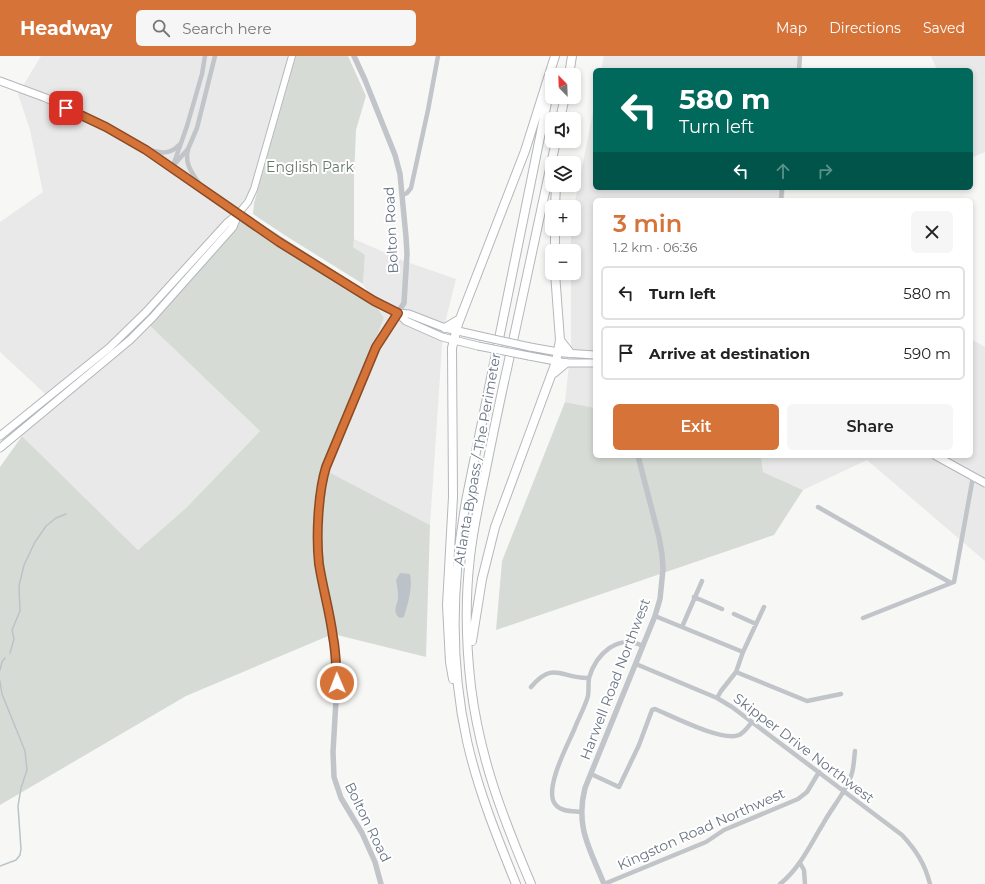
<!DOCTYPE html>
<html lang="en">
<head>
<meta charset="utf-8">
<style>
  :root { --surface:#fff; --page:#f6f6f6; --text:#222; --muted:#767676; --line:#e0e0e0; --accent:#d57338 }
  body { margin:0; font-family:Montserrat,sans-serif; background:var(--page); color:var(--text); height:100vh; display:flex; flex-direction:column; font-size:15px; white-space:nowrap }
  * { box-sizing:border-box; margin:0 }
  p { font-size:13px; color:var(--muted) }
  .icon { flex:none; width:22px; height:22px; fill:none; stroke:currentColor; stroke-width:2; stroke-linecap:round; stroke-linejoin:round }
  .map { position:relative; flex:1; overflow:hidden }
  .sheet { position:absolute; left:593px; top:142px; width:380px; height:260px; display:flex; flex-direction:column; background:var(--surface); border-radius:6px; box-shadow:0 2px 6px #0003 }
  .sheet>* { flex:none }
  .banner { position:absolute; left:593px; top:12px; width:380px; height:122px; border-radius:6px; box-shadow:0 2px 6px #0003; background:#00695c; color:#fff; overflow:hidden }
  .needle { width:26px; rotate:337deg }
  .buttons { position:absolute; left:545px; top:12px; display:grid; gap:8px }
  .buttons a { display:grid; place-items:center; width:36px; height:36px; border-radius:6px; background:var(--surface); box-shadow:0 2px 6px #0003; font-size:20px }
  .pin { position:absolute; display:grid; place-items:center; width:34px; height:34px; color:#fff; margin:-17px; border-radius:8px; box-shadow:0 2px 6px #0006 }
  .me { position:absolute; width:44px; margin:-22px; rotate:359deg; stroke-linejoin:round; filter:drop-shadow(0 0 3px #0008) }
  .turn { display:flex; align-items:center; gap:14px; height:84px; padding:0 20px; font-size:18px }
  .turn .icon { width:52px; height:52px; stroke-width:2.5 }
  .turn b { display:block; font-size:28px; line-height:34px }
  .lanes { display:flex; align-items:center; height:38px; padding:0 20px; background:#0003; justify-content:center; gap:20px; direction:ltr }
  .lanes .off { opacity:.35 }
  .round { display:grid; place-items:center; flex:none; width:42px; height:42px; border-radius:6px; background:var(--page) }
  .head { display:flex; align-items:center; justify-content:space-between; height:68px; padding:0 20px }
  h1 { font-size:24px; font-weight:600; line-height:30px; color:var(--accent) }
  .primary-button { display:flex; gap:8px; margin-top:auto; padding:8px 20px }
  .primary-button a { flex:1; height:46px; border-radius:6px; background:var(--accent); color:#fff; font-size:16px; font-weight:600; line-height:46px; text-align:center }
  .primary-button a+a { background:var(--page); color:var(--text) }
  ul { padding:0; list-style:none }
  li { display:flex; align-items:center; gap:12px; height:54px; margin:0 8px 6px; padding:0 12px; border:2px solid var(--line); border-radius:6px }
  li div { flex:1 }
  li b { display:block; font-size:15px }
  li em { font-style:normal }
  header { display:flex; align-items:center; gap:24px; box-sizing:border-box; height:56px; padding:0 20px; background:var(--accent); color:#fff }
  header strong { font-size:19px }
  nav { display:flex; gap:22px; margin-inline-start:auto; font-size:14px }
  .search { width:280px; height:36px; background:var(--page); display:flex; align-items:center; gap:10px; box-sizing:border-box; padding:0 14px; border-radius:6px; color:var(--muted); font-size:15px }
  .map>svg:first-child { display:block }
</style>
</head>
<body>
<header>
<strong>Headway</strong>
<div class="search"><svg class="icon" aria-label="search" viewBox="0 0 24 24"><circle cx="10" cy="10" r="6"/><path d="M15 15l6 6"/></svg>Search here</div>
<nav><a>Map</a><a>Directions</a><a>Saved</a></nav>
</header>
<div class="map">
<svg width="985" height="828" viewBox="0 0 985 828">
  <rect width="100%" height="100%" fill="#f7f8f5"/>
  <path fill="#e8e9e8" d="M 41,0 L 291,0 L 260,108 L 243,161 L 145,265 L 260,375 L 186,452 L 138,494 L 22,380 L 55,347 L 0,296 L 0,166 L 43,136 L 30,74 L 18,38 Z
    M 604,0 L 800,0 L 799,14 L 601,14 Z
    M 931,0 L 985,0 L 985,96 L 973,101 L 971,95 L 971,14 L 937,14 Z
    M 595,46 L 595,132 L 785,132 L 784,144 L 595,144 L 595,352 L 565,346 L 571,289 L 571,217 L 574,217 L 574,195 L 571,195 L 571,173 L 574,173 L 574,151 Z
    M 354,183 L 404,205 L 456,223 L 443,275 L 430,469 L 323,413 L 384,262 L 363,228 L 365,199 L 353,191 Z
    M 971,283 L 985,291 L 985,505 L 867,404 L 803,434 L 763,416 L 761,400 L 971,400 Z"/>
  <path fill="#d6dcd5" d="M 296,0 L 348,0 L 366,40 L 356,74 L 354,123 L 354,183 L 353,191 L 365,199 L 363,228 L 286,180 L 253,158 L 254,147 Z
    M 243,161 L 370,240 L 384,262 L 348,353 L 323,413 L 430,469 L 426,601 L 333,578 L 186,640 L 0,749 L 0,411 L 22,380 L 138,494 L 186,452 L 260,375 L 145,265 Z
    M 565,346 L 595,352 L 595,400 L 761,400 L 763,416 L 803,434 L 774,479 L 496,574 L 502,505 Z"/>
  <path fill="#bbc3c9" d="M 400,517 L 410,518 C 413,532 408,547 404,561 L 400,562 C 391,555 398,549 398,541 C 398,535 397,529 396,524 Z"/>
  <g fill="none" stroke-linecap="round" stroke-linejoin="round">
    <path stroke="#bbc3c9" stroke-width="1.5" d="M 10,597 L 14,583 L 12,574 L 20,555 L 19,530 L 24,509 L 35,486 L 46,470 L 56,462 L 66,458
      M 0,614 L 2,606 L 5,602
      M 0,625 L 2,638 L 25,695 L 27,714 L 21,732 L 18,750 L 21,793 L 20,799 L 16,804 L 0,810"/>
    <defs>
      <path id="secondary" d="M 238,158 L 248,146 L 254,133 L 292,0"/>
      <path id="primary" d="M 0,25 L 46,42 L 106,71 L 146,94 L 264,175 L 362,238 L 398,257 L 406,265 L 442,281 L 478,290
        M 398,257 L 409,258 L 445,272 L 480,280
        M 530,291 L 564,297 L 595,299
        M 529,300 L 566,307 L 595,307
        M 0,380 L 109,292 L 146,256 L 227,167 L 238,158
        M 0,392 L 130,284 L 153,261 L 233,171 L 238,158
        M 936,400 L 985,427"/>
      <path id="motorway" d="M 569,19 L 572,0
        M 560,63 L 565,41
        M 555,151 L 556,129
        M 555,173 L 555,195
        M 445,272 L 460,263
        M 560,284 L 570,297
        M 554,317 L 566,307
        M 472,585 L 482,523 L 495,471 L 556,306 L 560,284 L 555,217
        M 453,623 L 450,606 L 447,549 L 453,441 L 452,292 L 458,268 L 525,95 L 555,0
        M 516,828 C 497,781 478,734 467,685 C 449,604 452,521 467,440 L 552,22
        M 531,828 C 503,762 480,703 471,631 C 466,588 465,544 470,501 C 473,473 479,446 485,418 C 492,383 499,348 507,313 C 524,237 540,161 556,85"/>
    </defs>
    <use href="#secondary" stroke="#b4b7bd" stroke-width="8"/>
    <use href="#primary" stroke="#b2b6bb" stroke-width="9"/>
    <use href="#motorway" stroke="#b4b7bb" stroke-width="10"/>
    <path stroke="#c1c4c8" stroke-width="4.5" d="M 799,14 L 800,0
      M 149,94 C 161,97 170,99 179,89
      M 188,94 C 184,108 193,118 200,129
      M 173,110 L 187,70 L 202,18 L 205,0
      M 172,111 L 188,93 L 197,72 L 215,0
      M 403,139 L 407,137 L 411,132 L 428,54 L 438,0
      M 781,144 L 782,132
      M 818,451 L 951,527
      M 694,541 L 722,553
      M 734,558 L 756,568
      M 655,560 L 743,596
      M 863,562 L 954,526 L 973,421
      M 682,571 L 702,525
      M 636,608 L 717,642 L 732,651 L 902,779 C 916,794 925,808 930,828
      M 736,616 L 807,645 L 841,638
      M 531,631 C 554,604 561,623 589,622
      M 717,642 L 721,635 L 736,616 L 743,596 L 764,551
      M 591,718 L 619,731 L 639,689 L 652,654 L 655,653 C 672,660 722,686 739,679 C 744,677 748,671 752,666
      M 581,756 C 572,755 561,756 555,748 C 544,733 567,690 574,674 C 578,663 585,651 588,640 C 589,634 588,628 589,622 C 596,598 618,577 643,590
      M 800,807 L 804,814 L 805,828
      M 604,828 L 706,786 L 724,774 L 798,743 L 807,736 L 819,716
      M 780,828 C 800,812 810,789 823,768 C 832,751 847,735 852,717 C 854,710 854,702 855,695"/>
    <path stroke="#c1c4c8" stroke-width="5.5" d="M 354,0 L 365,24 L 395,99 L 400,118 L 406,181 L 407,198 L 405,230 L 404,247 L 376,291 L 326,411 L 320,434 L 318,499 L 334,581 L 336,604 L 337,627 L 333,696 L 334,721 L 341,742 L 362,777 L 375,806 L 381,828
      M 604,828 C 590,793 575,771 585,732 L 655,560 L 660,543 L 663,513 L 662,498 L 659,481 L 638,400"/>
    <use href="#secondary" stroke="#fff" stroke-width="6"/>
    <use href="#primary" stroke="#fff" stroke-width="7"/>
    <use href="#motorway" stroke="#fff" stroke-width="8"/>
    <defs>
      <path id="primary-bridge" d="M 480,280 L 530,291
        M 478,290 L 529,300"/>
    </defs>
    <use href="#primary-bridge" stroke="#b2b6bb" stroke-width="9" stroke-linecap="butt"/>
    <use href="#primary-bridge" stroke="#fff" stroke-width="7"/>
  </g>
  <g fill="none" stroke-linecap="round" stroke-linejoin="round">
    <defs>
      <path id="route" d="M 66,52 L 106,71 L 146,94 L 279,186 L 374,245 L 398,257 L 376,291 L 326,411 C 318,437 316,481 319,508 C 323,533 330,557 333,581 C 336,596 336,611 337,627"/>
    </defs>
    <use href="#route" stroke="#8a4b24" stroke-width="10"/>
    <use href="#route" stroke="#d57338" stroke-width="7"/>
  </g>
  <g text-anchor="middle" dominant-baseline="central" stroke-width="4" stroke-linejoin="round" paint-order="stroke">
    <g font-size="14" fill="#687b67" stroke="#fff">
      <text x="310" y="111">English Park</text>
    </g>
    <g font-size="14" fill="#697484" stroke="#fff">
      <text transform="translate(391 174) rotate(-93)">Bolton Road</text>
      <text transform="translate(477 403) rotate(-80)">Atlanta Bypass / The Perimeter</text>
      <text transform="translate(615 623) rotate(-69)">Harwell Road Northwest</text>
      <text transform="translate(804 692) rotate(37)">Skipper Drive Northwest</text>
      <text transform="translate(368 766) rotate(64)">Bolton Road</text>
      <text transform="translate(701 773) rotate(-24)">Kingston Road Northwest</text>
    </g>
  </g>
</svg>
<div class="buttons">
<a><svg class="needle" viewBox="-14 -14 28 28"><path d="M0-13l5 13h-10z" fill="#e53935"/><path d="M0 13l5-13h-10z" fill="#767676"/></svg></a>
<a><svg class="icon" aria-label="sound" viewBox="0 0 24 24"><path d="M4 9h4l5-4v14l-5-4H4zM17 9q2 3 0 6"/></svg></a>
<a><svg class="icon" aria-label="layers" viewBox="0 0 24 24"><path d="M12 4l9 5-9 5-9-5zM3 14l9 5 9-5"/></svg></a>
<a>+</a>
<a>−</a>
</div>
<div class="pin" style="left:66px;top:52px;background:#d93025"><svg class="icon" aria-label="arrive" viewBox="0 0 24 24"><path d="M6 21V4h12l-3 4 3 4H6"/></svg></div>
<svg class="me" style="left:337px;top:627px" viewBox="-20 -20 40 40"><circle r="17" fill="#d57338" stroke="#fff" stroke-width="3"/><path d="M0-11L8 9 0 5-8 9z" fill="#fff"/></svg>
<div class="banner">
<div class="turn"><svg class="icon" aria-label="left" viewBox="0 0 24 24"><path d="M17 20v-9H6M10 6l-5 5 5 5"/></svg><div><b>580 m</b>Turn left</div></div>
<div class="lanes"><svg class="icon" aria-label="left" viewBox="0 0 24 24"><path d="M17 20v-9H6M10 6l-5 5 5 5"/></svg><svg class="icon off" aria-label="ahead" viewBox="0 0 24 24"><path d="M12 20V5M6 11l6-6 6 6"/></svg><svg class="icon off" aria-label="right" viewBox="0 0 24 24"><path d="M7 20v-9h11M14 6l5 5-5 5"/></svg></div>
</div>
<section class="sheet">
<div class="head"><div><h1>3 min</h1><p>1.2 km · 06:36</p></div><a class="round"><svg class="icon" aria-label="close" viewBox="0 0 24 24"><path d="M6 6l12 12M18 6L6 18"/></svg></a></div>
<ul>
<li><svg class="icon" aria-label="left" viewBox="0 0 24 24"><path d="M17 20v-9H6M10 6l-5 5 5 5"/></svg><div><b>Turn left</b></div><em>580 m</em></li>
<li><svg class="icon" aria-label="arrive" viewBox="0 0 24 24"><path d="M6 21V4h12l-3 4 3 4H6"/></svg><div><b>Arrive at destination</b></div><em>590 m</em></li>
</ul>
<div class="primary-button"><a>Exit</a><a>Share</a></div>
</section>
</div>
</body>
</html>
